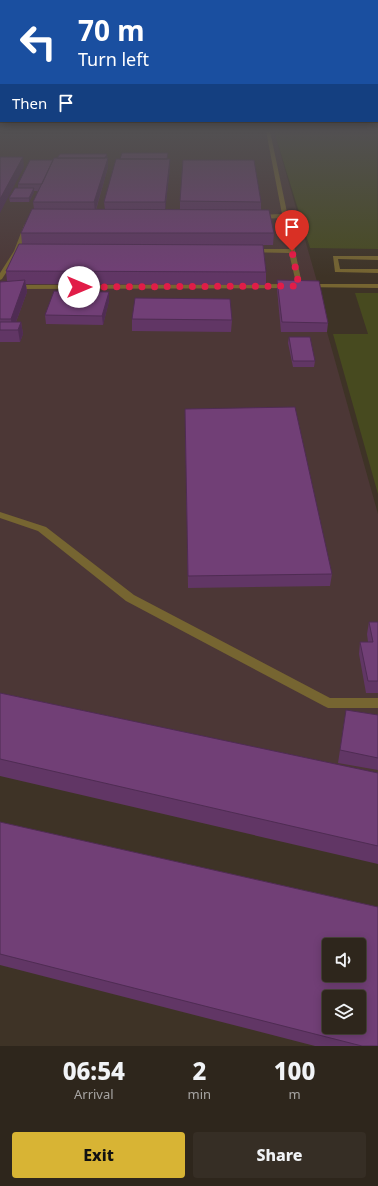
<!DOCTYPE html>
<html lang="en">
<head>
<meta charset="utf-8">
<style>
  :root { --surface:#2e261c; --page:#362e25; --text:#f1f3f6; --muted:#a7a5a3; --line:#49433b; --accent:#d8b434 }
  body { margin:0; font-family:"Noto Sans",sans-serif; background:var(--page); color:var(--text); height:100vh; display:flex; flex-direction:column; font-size:15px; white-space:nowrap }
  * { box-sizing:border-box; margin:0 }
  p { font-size:13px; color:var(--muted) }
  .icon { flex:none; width:22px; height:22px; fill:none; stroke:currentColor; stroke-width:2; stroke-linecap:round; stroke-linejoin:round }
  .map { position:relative; height:1046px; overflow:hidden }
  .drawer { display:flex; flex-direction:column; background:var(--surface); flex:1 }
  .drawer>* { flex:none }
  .top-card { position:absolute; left:0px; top:0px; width:378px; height:122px; box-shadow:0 2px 10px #0003,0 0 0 1px var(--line); background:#1a4fa0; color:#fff; overflow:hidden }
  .buttons { position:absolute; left:322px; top:938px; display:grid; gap:8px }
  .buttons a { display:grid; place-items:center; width:44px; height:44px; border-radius:4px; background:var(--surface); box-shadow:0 2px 10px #0003,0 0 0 1px var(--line); font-size:20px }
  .pin { position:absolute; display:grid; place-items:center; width:34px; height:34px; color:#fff; margin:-41px -17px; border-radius:50% 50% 50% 0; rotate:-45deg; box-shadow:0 0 4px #0007 }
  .pin .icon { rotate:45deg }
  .me { position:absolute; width:44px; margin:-22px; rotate:90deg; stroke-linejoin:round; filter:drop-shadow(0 0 3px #0008) }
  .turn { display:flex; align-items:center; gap:14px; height:84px; padding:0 12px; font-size:18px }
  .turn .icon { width:52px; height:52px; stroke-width:2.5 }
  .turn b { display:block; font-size:28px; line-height:34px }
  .then { display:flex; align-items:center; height:38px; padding:0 12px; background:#0003; gap:8px; font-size:15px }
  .eta { display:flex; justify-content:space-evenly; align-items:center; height:68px; text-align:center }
  .eta b { font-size:24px; font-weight:800; line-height:28px }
  .cta { display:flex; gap:8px; margin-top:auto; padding:8px 12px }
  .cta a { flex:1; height:46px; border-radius:4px; background:var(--accent); color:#111; font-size:16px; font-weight:800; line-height:46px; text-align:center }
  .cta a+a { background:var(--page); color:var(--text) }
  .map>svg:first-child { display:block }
</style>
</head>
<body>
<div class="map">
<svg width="378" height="1046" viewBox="0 0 378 1046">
  <rect width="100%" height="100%" fill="#3e3326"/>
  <path fill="#4c3736" d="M 0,131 L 274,131 L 318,285 L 327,332 L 378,514 L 378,785 L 0,707 Z"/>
  <path fill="#474a1f" d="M 274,131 L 377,131 L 378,249 L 310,248 Z
    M 355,293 L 378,293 L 378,494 L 333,334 L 368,334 Z"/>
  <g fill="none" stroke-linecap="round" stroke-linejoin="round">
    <path fill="#766531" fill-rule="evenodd" d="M 266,131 L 270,131 L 302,284 L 378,284 L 378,288 L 297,287 L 289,253 L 248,252 L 248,250 L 250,249 L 289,249 L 283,218 L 257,219 L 254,217 L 257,215 L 282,214 Z
      M 27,223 L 30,225 L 20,251 L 2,279 L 0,280 L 0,273 L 14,251 L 24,225 Z
      M 333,256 L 378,256 L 378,260 L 338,259 L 340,269 L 378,269 L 378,273 L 335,272 Z
      M 0,283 L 16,285 L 291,284 L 294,286 L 291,288 L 16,289 L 0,287 Z
      M 0,512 L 46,527 L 134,595 L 330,698 L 378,698 L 378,708 L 328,708 L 324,706 L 126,601 L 38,531 L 0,518 Z"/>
  </g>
  <path fill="#613665" d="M 107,154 L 108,167 L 96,210 L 105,210 L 104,202 L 168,159 L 170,159 L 170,167 L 165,210 L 180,210 L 180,201 L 261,202 L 261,210 L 274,233 L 273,245 L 263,245 L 266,272 L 266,285 L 26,284 L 27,292 L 16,322 L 21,322 L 23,334 L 20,342 L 0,342 L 0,282 L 7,281 L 6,271 L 22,244 L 21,233 L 34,209 L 33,202 L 38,191 L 34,191 L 34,192 L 29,202 L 10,202 L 9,198 L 18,188 L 18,184 L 53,160 Z
    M 277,280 L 328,323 L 327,332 L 281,332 L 277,289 Z
    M 109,292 L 109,301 L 103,325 L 46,324 L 45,315 Z
    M 132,319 L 232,320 L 231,332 L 132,331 Z
    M 289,337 L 315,361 L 314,367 L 293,367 L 288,343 Z
    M 185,409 L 332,574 L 330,586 L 188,588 Z
    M 369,622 L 378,622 L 378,693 L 366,693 L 359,654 L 360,642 L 368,642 L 367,634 Z
    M 0,693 L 378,773 L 378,864 L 0,776 Z
    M 346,710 L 378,715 L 378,770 L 338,763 Z
    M 0,822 L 378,1046 L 315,1046 L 0,965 Z"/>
  <path fill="#4f2c53" d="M 107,154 L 107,160 L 108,158 L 108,167 L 95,212 L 94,202 L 104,160 Z
    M 23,157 L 24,167 L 0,213 L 0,199 Z
    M 170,159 L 170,167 L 165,212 L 165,202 Z
    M 34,188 L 34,192 L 29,202 L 29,198 Z
    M 25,280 L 27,292 L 13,330 L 12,330 L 11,319 Z
    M 109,292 L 109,301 L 103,325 L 102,316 Z
    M 21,322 L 23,334 L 20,342 L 18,330 Z"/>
  <path fill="#713f76" stroke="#4f2c53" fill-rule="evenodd" d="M 122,153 L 168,153 L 167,159 L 120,159 Z
    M 60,154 L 107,154 L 105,158 L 57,158 Z
    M 0,157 L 23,157 L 0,199 Z
    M 54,158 L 108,158 L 94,202 L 33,202 Z
    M 116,159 L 170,159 L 165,202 L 104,202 Z
    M 30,160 L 53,160 L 42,184 L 18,184 Z
    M 183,160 L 254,160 L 261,202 L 180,201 Z
    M 15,188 L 34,188 L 29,198 L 9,198 Z
    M 32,209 L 269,210 L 274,233 L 21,233 Z
    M 19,244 L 263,245 L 266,272 L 6,271 Z
    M 25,280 L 11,319 L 0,319 L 0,282 Z
    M 277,280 L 319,281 L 328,323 L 282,322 Z
    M 54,291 L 109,292 L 102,316 L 45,315 Z
    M 135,298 L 230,299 L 232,320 L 132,319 Z
    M 0,322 L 21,322 L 18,330 L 0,330 Z
    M 289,337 L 310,337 L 315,361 L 293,361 Z
    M 295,407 L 332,574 L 188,576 L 185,409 Z
    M 369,622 L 378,622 L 378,681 L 368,681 L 360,642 L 373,642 Z
    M 0,693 L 378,773 L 378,846 L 0,759 Z
    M 346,710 L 378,715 L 378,758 L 340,750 Z
    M 0,822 L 378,907 L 378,1046 L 362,1046 L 0,954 ZM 329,945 L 359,945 L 359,975 L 329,975 ZM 329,997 L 359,997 L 359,1027 L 329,1027 Z"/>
  <linearGradient id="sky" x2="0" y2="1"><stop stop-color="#221c15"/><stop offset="0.47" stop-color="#525052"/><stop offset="1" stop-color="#525052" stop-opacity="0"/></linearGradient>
  <rect width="378" height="277" fill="url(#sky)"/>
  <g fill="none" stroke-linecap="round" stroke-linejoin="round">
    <path stroke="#e11d48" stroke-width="7" stroke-dasharray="0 12.6" d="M 79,287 L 299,286 L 292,251"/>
  </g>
</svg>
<div class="buttons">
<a><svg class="icon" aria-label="sound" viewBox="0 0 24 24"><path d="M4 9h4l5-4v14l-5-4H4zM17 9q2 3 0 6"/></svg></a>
<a><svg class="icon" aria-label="layers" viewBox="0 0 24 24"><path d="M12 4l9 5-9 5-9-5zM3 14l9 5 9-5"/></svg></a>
</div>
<div class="pin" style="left:292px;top:251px;background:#d93025"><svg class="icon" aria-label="arrive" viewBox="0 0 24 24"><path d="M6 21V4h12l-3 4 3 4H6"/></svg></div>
<svg class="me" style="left:79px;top:287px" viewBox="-20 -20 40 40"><circle r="19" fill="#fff"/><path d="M0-13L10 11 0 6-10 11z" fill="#e11d48"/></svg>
<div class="top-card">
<div class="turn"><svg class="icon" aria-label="left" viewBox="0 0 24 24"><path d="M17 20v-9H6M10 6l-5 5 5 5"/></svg><div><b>70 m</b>Turn left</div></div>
<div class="then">Then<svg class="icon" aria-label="arrive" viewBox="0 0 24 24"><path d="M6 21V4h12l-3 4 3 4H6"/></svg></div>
</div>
</div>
<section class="drawer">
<div class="eta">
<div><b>06:54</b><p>Arrival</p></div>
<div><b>2</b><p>min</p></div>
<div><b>100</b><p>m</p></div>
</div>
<div class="cta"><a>Exit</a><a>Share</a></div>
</section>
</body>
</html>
